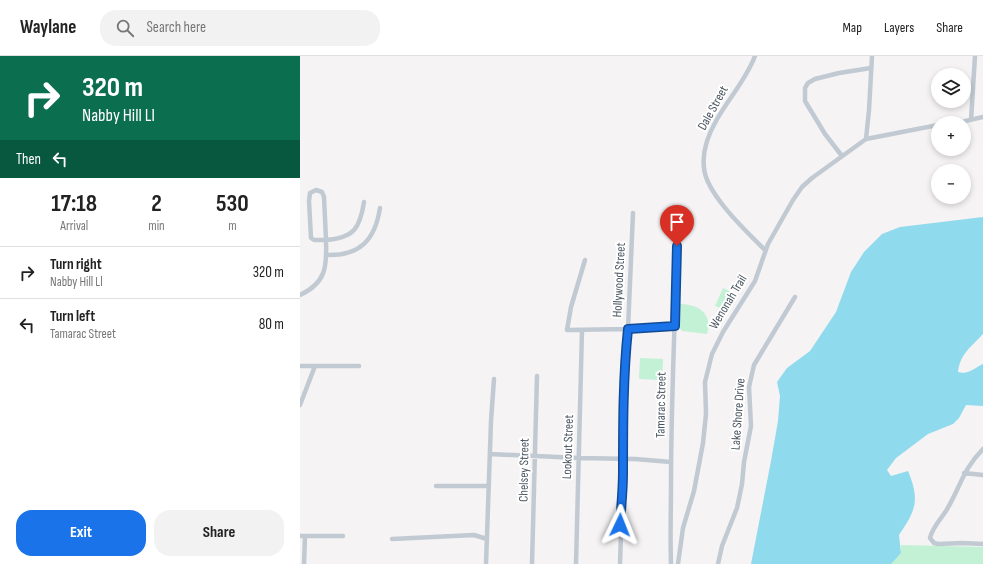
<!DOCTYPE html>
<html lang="en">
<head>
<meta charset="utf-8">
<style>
  :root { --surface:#fff; --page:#f2f2f2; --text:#222; --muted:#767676; --line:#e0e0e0; --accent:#1a73e8 }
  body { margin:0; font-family:"Sofia Sans Condensed",sans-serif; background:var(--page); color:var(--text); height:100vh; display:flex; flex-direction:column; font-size:15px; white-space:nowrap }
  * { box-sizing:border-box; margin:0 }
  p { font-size:13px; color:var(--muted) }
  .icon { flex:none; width:22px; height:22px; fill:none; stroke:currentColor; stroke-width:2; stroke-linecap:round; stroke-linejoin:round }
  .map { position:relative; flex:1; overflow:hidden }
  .side { display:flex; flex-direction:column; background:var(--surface); width:300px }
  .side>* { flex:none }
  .banner { background:#0b6e4f; color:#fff; overflow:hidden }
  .tools { position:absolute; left:631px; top:12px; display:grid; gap:8px }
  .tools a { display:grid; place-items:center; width:40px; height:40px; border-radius:50%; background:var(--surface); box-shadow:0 2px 6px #0003; font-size:20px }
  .pin { position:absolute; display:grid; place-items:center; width:34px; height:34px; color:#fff; margin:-41px -17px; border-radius:50% 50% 50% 0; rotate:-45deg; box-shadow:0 0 4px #0007 }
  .pin .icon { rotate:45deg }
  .me { position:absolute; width:44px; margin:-22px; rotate:2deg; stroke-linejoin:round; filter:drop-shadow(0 0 3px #0008) }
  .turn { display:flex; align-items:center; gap:14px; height:84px; padding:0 16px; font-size:18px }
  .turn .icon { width:52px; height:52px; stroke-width:2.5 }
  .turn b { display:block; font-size:28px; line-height:34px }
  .then { display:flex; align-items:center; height:38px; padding:0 16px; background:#0003; gap:8px; font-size:15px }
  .eta { display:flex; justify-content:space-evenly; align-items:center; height:68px; text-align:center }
  .eta b { font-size:24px; font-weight:700; line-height:28px }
  .primary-button { display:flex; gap:8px; margin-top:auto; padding:8px 16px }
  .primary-button a { flex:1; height:46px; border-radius:16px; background:var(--accent); color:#fff; font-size:16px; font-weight:700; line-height:46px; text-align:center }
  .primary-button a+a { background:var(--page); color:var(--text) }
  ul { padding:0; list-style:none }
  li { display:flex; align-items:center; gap:12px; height:52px; padding:0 16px; border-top:1px solid var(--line) }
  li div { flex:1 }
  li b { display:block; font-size:15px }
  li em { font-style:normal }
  header { display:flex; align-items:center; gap:24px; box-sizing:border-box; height:56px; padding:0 20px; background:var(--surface); border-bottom:1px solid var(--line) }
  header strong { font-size:19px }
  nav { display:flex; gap:22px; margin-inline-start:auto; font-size:14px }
  .search { width:280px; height:36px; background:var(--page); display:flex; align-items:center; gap:10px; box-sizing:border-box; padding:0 14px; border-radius:16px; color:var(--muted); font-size:15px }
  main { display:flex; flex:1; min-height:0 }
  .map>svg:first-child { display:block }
</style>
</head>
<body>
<header>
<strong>Waylane</strong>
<div class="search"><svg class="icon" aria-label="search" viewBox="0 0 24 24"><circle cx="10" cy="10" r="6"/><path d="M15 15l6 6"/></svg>Search here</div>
<nav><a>Map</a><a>Layers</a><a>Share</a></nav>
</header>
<main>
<section class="side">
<div class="banner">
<div class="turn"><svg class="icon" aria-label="right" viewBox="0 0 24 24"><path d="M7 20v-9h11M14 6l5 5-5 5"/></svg><div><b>320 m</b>Nabby Hill Ll</div></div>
<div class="then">Then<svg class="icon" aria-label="left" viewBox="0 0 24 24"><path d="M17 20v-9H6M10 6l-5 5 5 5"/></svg></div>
</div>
<div class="eta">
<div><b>17:18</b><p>Arrival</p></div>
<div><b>2</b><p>min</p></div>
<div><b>530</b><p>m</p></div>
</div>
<ul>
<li><svg class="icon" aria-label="right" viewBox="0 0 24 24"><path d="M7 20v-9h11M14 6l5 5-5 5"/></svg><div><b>Turn right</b><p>Nabby Hill Ll</p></div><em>320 m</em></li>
<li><svg class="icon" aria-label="left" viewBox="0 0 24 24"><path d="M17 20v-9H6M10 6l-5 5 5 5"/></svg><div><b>Turn left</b><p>Tamarac Street</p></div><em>80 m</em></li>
</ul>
<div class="primary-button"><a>Exit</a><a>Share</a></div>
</section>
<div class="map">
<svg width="683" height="508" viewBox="0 0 683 508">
  <rect width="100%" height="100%" fill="#f5f3f3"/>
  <path fill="#c3f1d5" d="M 423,232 L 434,237 L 426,254 L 415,250 Z
    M 379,248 C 398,248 413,257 407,278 L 382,275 L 378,270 Z
    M 340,302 L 363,303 L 362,324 L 339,323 Z
    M 601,489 L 683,491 L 683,508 L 591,508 L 596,501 L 601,497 Z"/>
  <path fill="#90daee" d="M 683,161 L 683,278 C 671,291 660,298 658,316 C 669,319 674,312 683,308 L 683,350 L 666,349 L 659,362 L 653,368 L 628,378 L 596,402 L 587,414 L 591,420 L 608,415 C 620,444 616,454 599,479 L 601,497 L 591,508 L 451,508 L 471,405 L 478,365 L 480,340 L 477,326 L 487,312 L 510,295 L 536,256 L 551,216 L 564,196 L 582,178 L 600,171 Z"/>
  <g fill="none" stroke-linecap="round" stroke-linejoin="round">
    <path stroke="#c1cad2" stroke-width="4.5" d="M 455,0 C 446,24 428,43 416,65 C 408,79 402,96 404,112 C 406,138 447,176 465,194
      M 671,64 L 675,0
      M 657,67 L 683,61
      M 566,83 L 569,54 L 572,0
      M 542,100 L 525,78 L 505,45 L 505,32 L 508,27 L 515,23 L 539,17 L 571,12
      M 16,134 L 22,136 L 24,141 L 26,184 L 14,184 L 11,182 L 9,145 L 10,137 Z
      M 27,199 C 60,200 75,184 80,152
      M 285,204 L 271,251 L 267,274 L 328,273 L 375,270
      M 0,239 C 26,227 27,211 26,184 C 54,182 60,172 64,146
      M 0,310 L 59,310
      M 0,349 L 15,310
      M 683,393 C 663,413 660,432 646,455 C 640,464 632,472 630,482 L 634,487 L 638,488 L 662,487 L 683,488
      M 190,398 L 279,402 L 335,403 L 371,406
      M 664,417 L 683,419
      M 136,430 L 189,430
      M 0,480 L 43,480
      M 92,483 L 174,479 L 187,483
      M 4,508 L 5,480
      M 186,508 L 191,365 L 194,323
      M 232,508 L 237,320
      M 276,508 L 282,274
      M 320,508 L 323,418 L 322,386 L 324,309 L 328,273 L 333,157
      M 371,508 C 370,481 371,454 371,426 C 371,347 375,268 377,190
      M 378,508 L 383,472 L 394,435 L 403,387 L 406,358 L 405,326 L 412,298 L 423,276 L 455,225 L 468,188 L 493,144 L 502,131 L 512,122 L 566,83 L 638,69
      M 418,508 L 422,490 L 437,452 L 442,428 L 444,406 L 451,370 L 449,331 L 454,309 L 495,241"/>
  </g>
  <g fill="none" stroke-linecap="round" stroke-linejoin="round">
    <defs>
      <path id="route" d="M 320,469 C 321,452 323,434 323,417 C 323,369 323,321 328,273 L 375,270 L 377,190"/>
    </defs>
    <use href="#route" stroke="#114b97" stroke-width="10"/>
    <use href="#route" stroke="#1a73e8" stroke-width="7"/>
  </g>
  <g text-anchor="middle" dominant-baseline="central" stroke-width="4" stroke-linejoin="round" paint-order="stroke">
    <g font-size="13" fill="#4a5661" stroke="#fff">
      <text transform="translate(413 52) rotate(-61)">Dale Street</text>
      <text transform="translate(319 224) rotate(-87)">Hollywood Street</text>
      <text transform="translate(428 246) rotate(-59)">Wenonah Trail</text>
      <text transform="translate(361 349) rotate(-89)">Tamarac Street</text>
      <text transform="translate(438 358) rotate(-86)">Lake Shore Drive</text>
      <text transform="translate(268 391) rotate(-88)">Lookout Street</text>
      <text transform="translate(224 414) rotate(-89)">Chelsey Street</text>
    </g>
  </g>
</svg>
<div class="tools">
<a><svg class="icon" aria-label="layers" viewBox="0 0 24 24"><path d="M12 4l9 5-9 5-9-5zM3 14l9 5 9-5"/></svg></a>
<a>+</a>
<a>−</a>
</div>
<div class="pin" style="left:377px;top:190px;background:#d93025"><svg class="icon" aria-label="arrive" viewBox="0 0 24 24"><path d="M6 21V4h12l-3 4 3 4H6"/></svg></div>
<svg class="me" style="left:320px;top:469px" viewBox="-20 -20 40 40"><path d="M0-17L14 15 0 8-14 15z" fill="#1a73e8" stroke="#fff" stroke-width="4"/></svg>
</div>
</main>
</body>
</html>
